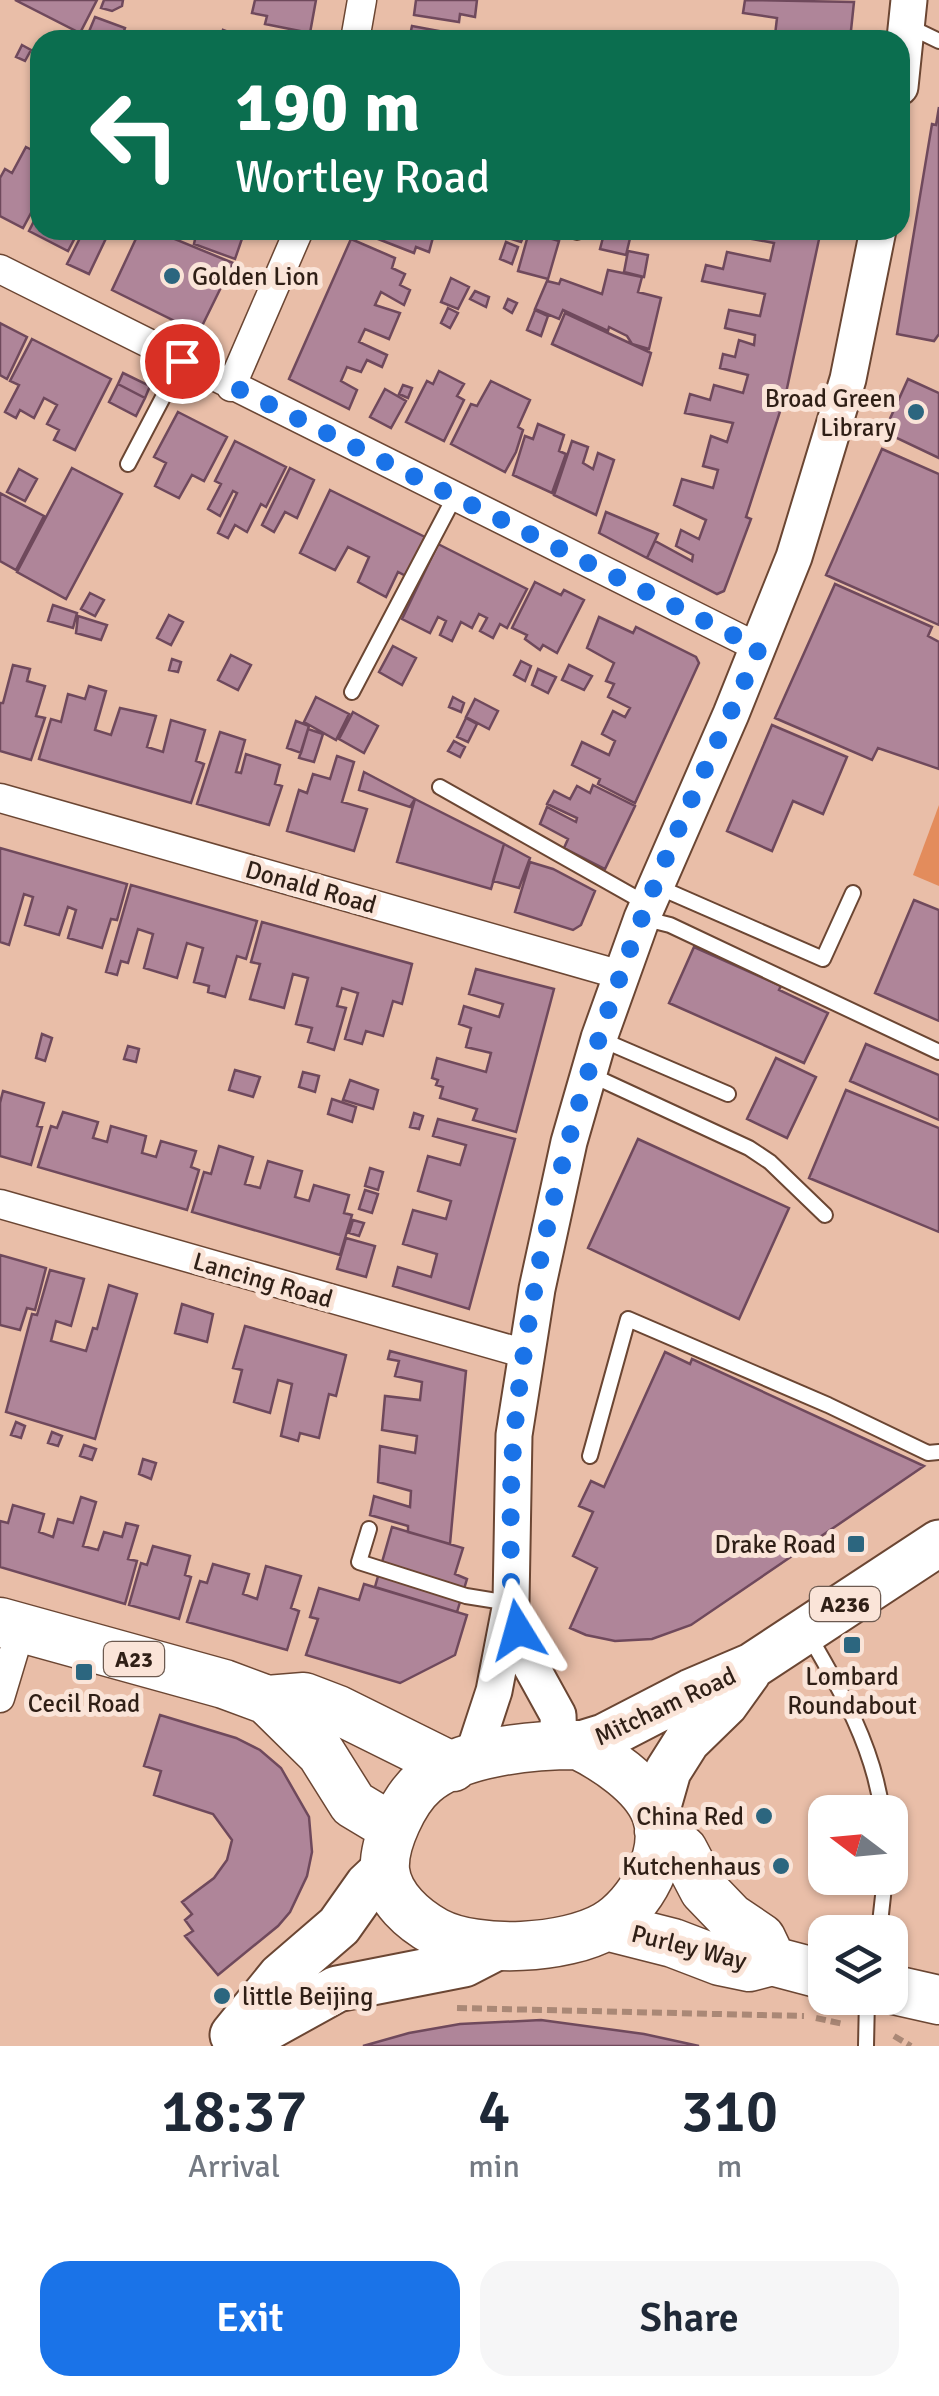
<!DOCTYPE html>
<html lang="en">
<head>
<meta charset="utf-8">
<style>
  :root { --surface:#fff; --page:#f6f6f7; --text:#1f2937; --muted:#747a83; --accent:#1a73e8 }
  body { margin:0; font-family:Signika,sans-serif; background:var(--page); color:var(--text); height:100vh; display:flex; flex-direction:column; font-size:38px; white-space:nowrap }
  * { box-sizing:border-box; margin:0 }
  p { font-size:32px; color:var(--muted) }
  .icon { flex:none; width:55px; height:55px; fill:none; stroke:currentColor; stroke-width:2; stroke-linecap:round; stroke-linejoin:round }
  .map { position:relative; height:2046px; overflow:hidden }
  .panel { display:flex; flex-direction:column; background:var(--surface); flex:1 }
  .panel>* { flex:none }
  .guide { position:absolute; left:30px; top:30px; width:880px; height:210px; border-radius:30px; box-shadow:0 2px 8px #0004; background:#0b6e4f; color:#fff; overflow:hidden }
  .needle { width:65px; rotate:286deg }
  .buttons { position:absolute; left:808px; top:1795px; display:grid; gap:20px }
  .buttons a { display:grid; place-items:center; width:100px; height:100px; border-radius:20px; background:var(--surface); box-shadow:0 2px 8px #0004; font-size:50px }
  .pin { position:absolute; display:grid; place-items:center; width:85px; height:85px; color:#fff; margin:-42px; border:5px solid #fff; border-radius:50%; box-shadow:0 2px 10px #0007 }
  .me { position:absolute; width:110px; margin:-55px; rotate:352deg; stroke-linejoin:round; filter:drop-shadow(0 0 8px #0008) }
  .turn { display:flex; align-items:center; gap:35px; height:210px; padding:0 40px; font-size:45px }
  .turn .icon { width:130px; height:130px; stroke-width:2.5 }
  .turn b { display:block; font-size:70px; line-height:85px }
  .eta { display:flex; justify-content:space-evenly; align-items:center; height:170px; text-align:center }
  .eta b { font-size:60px; font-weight:600; line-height:70px }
  .button { display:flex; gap:20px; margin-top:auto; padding:20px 40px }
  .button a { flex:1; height:115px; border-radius:30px; background:var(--accent); color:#fff; font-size:40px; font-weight:600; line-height:115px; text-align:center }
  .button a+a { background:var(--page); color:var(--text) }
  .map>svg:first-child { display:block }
</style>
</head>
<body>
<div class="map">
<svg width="939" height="2046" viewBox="0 0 939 2046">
  <rect width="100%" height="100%" fill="#e9bea8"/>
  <path fill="#e38c5c" d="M 939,805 L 939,886 L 913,875 Z"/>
  <path fill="#af8599" stroke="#6f495c" stroke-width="2.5" d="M 15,0 L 97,0 L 80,33 Z
    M 104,0 L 123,0 L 122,6 L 112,11 L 101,8 Z
    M 255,0 L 316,0 L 310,33 L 265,24 L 267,16 L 252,13 Z
    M 416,0 L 477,0 L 475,17 L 460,14 L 459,22 L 414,15 Z
    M 745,0 L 854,2 L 850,40 L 804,40 L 775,35 L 777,18 L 743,13 Z
    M 95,17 L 125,28 L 121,40 L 99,40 L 88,34 Z
    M 412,26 L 455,34 L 454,40 L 409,40 Z
    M 223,30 L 245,38 L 245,40 L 220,40 Z
    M 22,45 L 31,50 L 25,61 L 16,57 Z
    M 939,107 L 939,334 L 934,341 L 897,334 L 932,124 L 936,125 Z
    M 26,147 L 40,154 L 40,178 L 36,185 L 40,187 L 40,196 L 23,228 L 0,216 L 0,178 L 5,169 L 12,173 Z
    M 40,209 L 40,230 L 79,230 L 68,251 L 29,231 Z
    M 84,230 L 110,230 L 89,274 L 67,264 Z
    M 140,230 L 153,230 L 233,263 L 202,326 L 193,330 L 112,290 Z
    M 183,230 L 245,230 L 235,259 L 194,244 L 196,235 Z
    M 355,230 L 435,230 L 429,252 L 416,247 L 414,253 Z
    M 511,230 L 525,233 L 521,242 L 508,238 Z
    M 534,230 L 562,230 L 561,237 L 549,236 Z
    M 605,230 L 632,230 L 626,255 L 600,249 Z
    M 737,230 L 821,230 L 786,393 L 746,517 L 751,519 L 724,591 L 717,594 L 647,558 L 655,541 L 692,561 L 693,555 L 676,546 L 681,530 L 699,539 L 706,520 L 674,505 L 682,479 L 713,488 L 718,470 L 703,466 L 711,436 L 727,442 L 733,423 L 685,413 L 690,394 L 710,400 L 714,385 L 743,393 L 748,375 L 720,368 L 723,354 L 735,357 L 739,340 L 754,345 L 755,335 L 725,328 L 729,310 L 760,316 L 765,294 L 702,281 L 706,265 L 723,269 L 727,252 L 770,261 L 774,243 L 736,236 Z
    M 529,232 L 559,241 L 548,279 L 518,271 Z
    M 351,239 L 395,258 L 392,268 L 405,274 L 400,285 L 410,290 L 404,305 L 381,292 L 375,305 L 400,313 L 389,339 L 365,329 L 359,342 L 387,355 L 382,367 L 367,360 L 361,372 L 347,367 L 341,381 L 357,390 L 349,409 L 289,379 Z
    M 506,242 L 518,247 L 512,264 L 500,259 Z
    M 628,251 L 648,255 L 644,277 L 624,272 Z
    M 608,270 L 642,277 L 638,292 L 661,298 L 649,349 L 632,344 L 627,336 L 609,327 L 608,331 L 563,310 L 559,319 L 535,309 L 547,281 L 559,284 L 561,279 L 602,294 Z
    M 451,278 L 469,287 L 458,309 L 441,302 Z
    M 475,291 L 489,297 L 486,307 L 470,299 Z
    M 508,299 L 517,303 L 512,313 L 504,308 Z
    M 448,308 L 458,313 L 450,328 L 441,323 Z
    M 535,310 L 548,316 L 541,336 L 527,330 Z
    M 565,313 L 651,353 L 642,385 L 552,344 Z
    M 0,323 L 27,337 L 7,379 L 0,375 Z
    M 32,339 L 111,379 L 75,450 L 54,440 L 59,430 L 47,424 L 57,405 L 44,398 L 34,418 L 20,410 L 16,418 L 5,412 L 19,385 L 10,381 Z
    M 439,371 L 464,384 L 457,396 L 464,400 L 444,441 L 406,422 L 427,381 L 433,384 Z
    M 123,373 L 150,386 L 145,398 L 118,384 Z
    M 908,379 L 939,393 L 939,458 L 884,432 Z
    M 491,381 L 530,400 L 518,427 L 523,430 L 516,452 L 505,472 L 451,444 L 471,404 L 477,406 Z
    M 118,384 L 145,398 L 136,416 L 109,402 Z
    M 403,385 L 412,388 L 408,398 L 399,394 Z
    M 385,389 L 406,401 L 391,428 L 370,417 Z
    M 178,412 L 227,437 L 204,481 L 192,475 L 179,498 L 155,486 L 166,463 L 154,457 Z
    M 538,424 L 564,435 L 559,451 L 566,454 L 552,493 L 513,475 L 525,436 L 533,439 Z
    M 235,441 L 286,467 L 266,507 L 261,504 L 247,532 L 235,525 L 228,538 L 218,533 L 237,493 L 233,491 L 220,516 L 208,509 L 221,484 L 215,481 Z
    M 572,441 L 588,447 L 583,463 L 593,469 L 598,453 L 614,460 L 596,515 L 554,495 Z
    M 882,449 L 939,474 L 939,625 L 826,575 Z
    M 72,468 L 122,494 L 66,599 L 17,572 Z
    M 290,468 L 314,480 L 297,518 L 285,512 L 274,532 L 262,525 Z
    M 19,469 L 37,479 L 25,501 L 7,492 Z
    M 330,490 L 425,537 L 406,576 L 398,572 L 386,597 L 358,582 L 369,557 L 348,547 L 335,570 L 300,553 Z
    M 0,493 L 44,516 L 16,570 L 0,561 Z
    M 606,512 L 658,534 L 647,558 L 599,533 Z
    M 438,544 L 527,589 L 507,628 L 500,624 L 493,638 L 480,631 L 487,618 L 479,614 L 472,628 L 461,622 L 452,641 L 440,635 L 446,621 L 438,617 L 430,633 L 402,619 Z
    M 535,582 L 561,595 L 564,590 L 584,600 L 557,653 L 543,645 L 540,650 L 525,639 L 527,635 L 512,628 Z
    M 835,584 L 932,627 L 928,636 L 939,642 L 939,769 L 878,748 L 872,760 L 775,718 Z
    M 90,593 L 104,600 L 95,616 L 81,609 Z
    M 53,605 L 77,613 L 73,628 L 48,621 Z
    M 169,615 L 183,622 L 171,645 L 157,638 Z
    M 78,616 L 107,625 L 101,640 L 76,633 Z
    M 599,617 L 633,633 L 636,627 L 696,657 L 699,663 L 635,803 L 598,784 L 600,779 L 572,765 L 582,742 L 609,755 L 615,741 L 602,734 L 613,711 L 625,717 L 630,708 L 608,697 L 614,684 L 606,681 L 614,663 L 587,648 Z
    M 393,646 L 416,658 L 402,685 L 379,672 Z
    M 231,655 L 251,665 L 238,690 L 218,680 Z
    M 172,659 L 181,662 L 178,672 L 169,670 Z
    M 521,661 L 531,666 L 525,681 L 514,675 Z
    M 13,665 L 30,669 L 27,681 L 45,686 L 36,716 L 45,718 L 31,760 L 0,751 L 0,703 L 3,703 Z
    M 569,665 L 592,676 L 584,690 L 562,680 Z
    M 538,669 L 556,677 L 548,693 L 532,685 Z
    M 89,686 L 106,691 L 95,730 L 111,735 L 120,708 L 156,716 L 147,747 L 163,752 L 171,720 L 205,730 L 196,761 L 204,764 L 191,803 L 39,759 L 51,719 L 61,722 L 68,694 L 85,699 Z
    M 316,697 L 349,714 L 336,740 L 304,722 Z
    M 453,697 L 464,703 L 461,712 L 449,707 Z
    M 475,699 L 498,711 L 489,729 L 466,717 Z
    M 353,712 L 378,726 L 364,753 L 339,739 Z
    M 466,718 L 477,724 L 468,742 L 457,737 Z
    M 296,721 L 309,726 L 301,753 L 287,748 Z
    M 772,725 L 847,757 L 823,814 L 793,801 L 772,851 L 727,831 Z
    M 308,729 L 323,734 L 314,762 L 299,758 Z
    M 220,732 L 245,740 L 236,772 L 241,773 L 246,754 L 280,765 L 275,784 L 282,786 L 269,825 L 197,804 Z
    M 454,741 L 465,747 L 460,757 L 448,751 Z
    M 337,756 L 354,762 L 342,802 L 367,809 L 354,851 L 287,831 L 299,790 L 307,793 L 313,774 L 330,779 Z
    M 364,772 L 415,799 L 410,807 L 359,790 Z
    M 593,785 L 635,806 L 605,869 L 564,848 L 568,839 L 540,824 L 547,807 L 576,822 L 577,818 L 547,804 L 554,791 L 570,799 L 577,786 L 590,793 Z
    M 415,799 L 504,844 L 491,889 L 397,862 Z
    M 504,844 L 530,858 L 519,888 L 493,881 Z
    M 0,848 L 127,884 L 117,920 L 111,919 L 102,948 L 68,938 L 76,910 L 68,907 L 59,935 L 25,925 L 33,897 L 24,894 L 9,945 L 0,942 Z
    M 530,862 L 553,869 L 595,891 L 581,925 L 573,930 L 515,912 Z
    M 131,885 L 257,921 L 246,959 L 237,956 L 225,997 L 208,992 L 209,986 L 194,982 L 203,948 L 187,943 L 177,978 L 144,968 L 153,934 L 138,929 L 128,963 L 121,961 L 117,975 L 106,972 Z
    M 914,900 L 939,910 L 939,1021 L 875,993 Z
    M 262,922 L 412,964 L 402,1004 L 393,1001 L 383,1036 L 366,1031 L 362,1044 L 345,1039 L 358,993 L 342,988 L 337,1006 L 346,1008 L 334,1050 L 308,1042 L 312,1028 L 296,1024 L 308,978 L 293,974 L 284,1008 L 250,999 L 260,964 L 251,962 Z
    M 694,947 L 781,986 L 779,990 L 828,1013 L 804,1063 L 669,1003 Z
    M 476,969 L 554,989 L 516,1132 L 473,1120 L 477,1109 L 440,1098 L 443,1087 L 436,1085 L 438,1080 L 432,1078 L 437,1058 L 486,1072 L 491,1053 L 466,1047 L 471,1028 L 459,1024 L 464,1006 L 499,1017 L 503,1004 L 469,994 Z
    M 42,1034 L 52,1038 L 45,1061 L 36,1058 Z
    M 866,1044 L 939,1075 L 939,1120 L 850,1081 Z
    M 128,1046 L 139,1049 L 136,1062 L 124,1059 Z
    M 776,1058 L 816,1077 L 787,1138 L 747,1119 Z
    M 235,1070 L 260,1077 L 253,1097 L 229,1090 Z
    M 303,1072 L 319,1076 L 315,1092 L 299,1087 Z
    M 350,1080 L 378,1090 L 373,1109 L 343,1100 Z
    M 846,1090 L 939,1128 L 939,1232 L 809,1178 Z
    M 3,1091 L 44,1103 L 37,1126 L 42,1127 L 31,1165 L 0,1156 L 0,1103 Z
    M 332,1099 L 356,1107 L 352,1122 L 328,1114 Z
    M 63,1112 L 98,1122 L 93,1138 L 107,1142 L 111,1126 L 146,1136 L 142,1153 L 156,1157 L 161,1141 L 196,1151 L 191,1167 L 199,1170 L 187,1210 L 38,1167 L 51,1126 L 57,1128 Z
    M 414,1113 L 423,1116 L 419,1129 L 410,1127 Z
    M 438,1119 L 515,1139 L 469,1309 L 393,1286 L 398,1267 L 431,1277 L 437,1254 L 403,1244 L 413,1210 L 446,1219 L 451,1201 L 418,1191 L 428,1156 L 460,1165 L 466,1145 L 433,1136 Z
    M 638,1139 L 789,1208 L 739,1319 L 588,1248 Z
    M 219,1146 L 253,1157 L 245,1184 L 260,1188 L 268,1161 L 302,1171 L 295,1197 L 309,1201 L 314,1185 L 349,1195 L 344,1213 L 352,1215 L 340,1255 L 192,1212 L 204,1172 L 211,1174 Z
    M 370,1168 L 383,1172 L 378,1190 L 365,1186 Z
    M 365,1190 L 378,1194 L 372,1213 L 359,1209 Z
    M 353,1220 L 364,1223 L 359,1236 L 349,1233 Z
    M 346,1238 L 375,1246 L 366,1277 L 337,1269 Z
    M 0,1255 L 46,1268 L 35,1310 L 27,1308 L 20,1330 L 0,1325 Z
    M 50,1270 L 84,1279 L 71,1326 L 56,1321 L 51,1341 L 86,1351 L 93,1328 L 97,1329 L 109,1285 L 137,1294 L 95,1439 L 6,1412 L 32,1314 L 37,1315 Z
    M 182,1304 L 213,1314 L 207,1342 L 175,1333 Z
    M 245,1326 L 346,1355 L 336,1396 L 329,1394 L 319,1438 L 300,1433 L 298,1441 L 281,1436 L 292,1384 L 278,1380 L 270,1413 L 234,1402 L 242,1370 L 233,1368 Z
    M 390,1351 L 466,1371 L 450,1544 L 408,1532 L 408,1526 L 370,1515 L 374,1496 L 410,1507 L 411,1491 L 378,1482 L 380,1446 L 415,1453 L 417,1436 L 382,1430 L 385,1396 L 420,1400 L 422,1382 L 395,1376 L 399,1361 L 388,1359 Z
    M 665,1352 L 690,1364 L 692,1359 L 924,1466 L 691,1625 L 652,1639 L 615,1641 L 586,1635 L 570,1628 L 597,1568 L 573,1556 L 593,1512 L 579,1506 L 591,1481 L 604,1487 Z
    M 16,1422 L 25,1426 L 21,1438 L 11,1435 Z
    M 52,1432 L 62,1436 L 58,1446 L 48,1443 Z
    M 84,1445 L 96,1449 L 92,1460 L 80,1456 Z
    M 143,1459 L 156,1463 L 151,1479 L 139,1474 Z
    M 81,1497 L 96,1502 L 83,1546 L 98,1550 L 104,1532 L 122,1537 L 126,1523 L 138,1526 L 128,1559 L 137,1561 L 125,1604 L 0,1567 L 0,1521 L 8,1523 L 13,1505 L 44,1514 L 39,1532 L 53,1537 L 58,1519 L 73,1523 Z
    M 392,1527 L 463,1548 L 455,1574 L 467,1579 L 457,1612 L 375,1587 Z
    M 153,1546 L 190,1556 L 185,1575 L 191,1577 L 179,1619 L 129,1605 L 141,1563 L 147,1565 Z
    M 213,1564 L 249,1574 L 243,1594 L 257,1599 L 266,1566 L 301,1576 L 291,1608 L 299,1611 L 287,1650 L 187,1622 L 200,1581 L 207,1583 Z
    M 364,1584 L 467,1615 L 455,1655 L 400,1683 L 306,1655 L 318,1619 L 310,1617 L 319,1588 L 359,1600 Z
    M 160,1715 L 236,1738 L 260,1750 L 281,1768 L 309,1817 L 312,1852 L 307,1876 L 290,1912 L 278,1926 L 218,1975 L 185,1936 L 193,1931 L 185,1920 L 192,1914 L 182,1902 L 214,1878 L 227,1860 L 232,1840 L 213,1814 L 154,1795 L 161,1771 L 144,1766 Z
    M 541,2020 L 644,2034 L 699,2046 L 363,2046 L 409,2033 L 460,2024 Z"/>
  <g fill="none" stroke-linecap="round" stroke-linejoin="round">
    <defs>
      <path id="service" d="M 908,26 L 939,41
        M 577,232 L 577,230
        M 128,464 L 182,361
        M 352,692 L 454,498
        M 440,787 L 647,904
        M 656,886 L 823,959 L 853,893
        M 642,918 L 670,925 L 939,1052
        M 600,1039 L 728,1094
        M 589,1074 L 749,1148 L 770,1162 L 825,1215
        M 590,1456 L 628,1319 L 828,1405 L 928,1453 L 939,1452
        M 369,1529 L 359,1562 L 466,1596 L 510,1603
        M 808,1634 C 841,1690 874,1748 882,1812
        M 879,1932 L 885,1878
        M 866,2046 L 867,1998"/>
      <path id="minor" d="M 355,40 L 362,0
        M 0,269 L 759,648
        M 231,387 L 299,230
        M 0,798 L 621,975
        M 0,1204 L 526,1354
        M 0,1698 L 21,1628"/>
      <path id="tertiary" d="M 900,87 L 909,0
        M 512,1609 L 526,1657 L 558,1715 L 559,1745
        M 472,1758 L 494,1691 L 511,1603 L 514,1435 L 537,1289 L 569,1142 L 599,1038 L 642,918 L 731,714 L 794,557 L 848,379 L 878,230"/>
      <path id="primary" d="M 578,1745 L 604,1737 L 691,1692 L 752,1666 L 939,1543
        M 656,1813 L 668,1771 L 687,1741 L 725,1704 L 748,1672
        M 237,2032 L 263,2030 L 337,1989 L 464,1964 L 495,1948
        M 233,2035 L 281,1976 L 339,1926 L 368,1885 L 385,1869"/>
      <path id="trunk" d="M 0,1622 L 224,1684 L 267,1700 L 304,1697 L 338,1710 L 453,1767
        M 267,1700 L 321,1753 L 353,1804 L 393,1828
        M 578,1745 C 605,1758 645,1784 656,1814 C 670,1853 640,1906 606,1926 C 566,1949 478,1954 436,1932 C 414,1920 388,1898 385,1870 C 383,1843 404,1799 424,1782 C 460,1751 533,1745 578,1745 Z
        M 659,1831 L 683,1850 L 704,1890 L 730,1917 L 761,1938 L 772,1961
        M 606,1926 L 673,1943 L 720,1961 L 749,1967 L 772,1961 L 825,1975
        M 890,1989 L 939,2000"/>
    </defs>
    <use href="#service" stroke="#6b4633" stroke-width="18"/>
    <use href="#minor" stroke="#6b4633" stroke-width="31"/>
    <use href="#tertiary" stroke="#6b4633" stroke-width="39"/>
    <use href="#primary" stroke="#6b4633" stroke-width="49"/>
    <use href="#trunk" stroke="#6b4633" stroke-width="51"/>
    <path stroke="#aa8876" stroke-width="6" stroke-dasharray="10 5" stroke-linecap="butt" d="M 457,2008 L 804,2016
      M 816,2018 L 843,2024
      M 894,2036 L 911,2046"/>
    <use href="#service" stroke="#fff" stroke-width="14"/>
    <use href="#minor" stroke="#fff" stroke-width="28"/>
    <use href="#tertiary" stroke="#fff" stroke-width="35"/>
    <use href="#primary" stroke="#fff" stroke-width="45"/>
    <use href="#trunk" stroke="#fff" stroke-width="48"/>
  </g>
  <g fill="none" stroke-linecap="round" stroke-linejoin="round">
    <path stroke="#1a73e8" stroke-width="18" stroke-dasharray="0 32.4" d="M 182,361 L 759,648 C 720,739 676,828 641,920 C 578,1084 530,1261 514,1436 C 509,1492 511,1548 511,1603 L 518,1630"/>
  </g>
  <g fill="#2c667f" stroke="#fae4d8" stroke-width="4">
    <circle cx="172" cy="276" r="10"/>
    <circle cx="916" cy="412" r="10"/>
    <rect x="846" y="1534" width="20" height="20" rx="5"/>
    <rect x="842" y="1635" width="20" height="20" rx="5"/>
    <rect x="74" y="1662" width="20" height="20" rx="5"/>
    <circle cx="764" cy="1816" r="10"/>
    <circle cx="781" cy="1866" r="10"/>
    <circle cx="222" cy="1996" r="10"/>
  </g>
  <g text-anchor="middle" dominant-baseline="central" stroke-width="10" stroke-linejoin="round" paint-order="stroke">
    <g fill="#fae4d8" stroke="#6c5a50" stroke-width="2.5">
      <rect x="810" y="1587" width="70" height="34" rx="8"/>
      <rect x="104" y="1642" width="60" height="34" rx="8"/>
    </g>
    <g font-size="22" font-weight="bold" fill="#2f1f16">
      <text x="845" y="1604">A236</text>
      <text x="134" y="1659">A23</text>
    </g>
    <g font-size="25" fill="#2f1f16" stroke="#fae4d8" text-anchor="end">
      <text x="192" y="276" text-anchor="start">Golden Lion</text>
      <text x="896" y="398">Broad Green<tspan x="896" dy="29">Library</tspan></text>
      <text x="836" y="1544">Drake Road</text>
      <text x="852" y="1676" text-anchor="middle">Lombard<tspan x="852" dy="29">Roundabout</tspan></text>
      <text x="84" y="1703" text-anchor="middle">Cecil Road</text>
      <text x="744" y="1816">China Red</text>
      <text x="761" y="1866">Kutchenhaus</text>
      <text x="242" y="1996" text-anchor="start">little Beijing</text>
    </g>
    <g font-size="25" fill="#2f1f16" stroke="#fae4d8">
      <text transform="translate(311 887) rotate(16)">Donald Road</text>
      <text transform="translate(263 1280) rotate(16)">Lancing Road</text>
      <text transform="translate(665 1706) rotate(-25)">Mitcham Road</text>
      <text transform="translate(689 1947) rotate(14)">Purley Way</text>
    </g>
  </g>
</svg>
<div class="buttons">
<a><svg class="needle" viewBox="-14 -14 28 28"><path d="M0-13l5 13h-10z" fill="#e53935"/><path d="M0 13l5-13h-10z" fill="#747a83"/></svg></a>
<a><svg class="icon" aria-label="layers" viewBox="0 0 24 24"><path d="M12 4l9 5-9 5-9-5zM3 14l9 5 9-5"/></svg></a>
</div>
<div class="pin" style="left:182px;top:361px;background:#d93025"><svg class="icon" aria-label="arrive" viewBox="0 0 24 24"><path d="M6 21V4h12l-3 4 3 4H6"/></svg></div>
<svg class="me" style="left:518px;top:1630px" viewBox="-20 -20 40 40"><path d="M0-17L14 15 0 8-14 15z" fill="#1a73e8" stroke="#fff" stroke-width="4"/></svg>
<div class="guide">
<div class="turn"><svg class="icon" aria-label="left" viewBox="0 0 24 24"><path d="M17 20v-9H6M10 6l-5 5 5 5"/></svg><div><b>190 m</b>Wortley Road</div></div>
</div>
</div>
<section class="panel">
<div class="eta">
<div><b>18:37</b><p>Arrival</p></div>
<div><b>4</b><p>min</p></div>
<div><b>310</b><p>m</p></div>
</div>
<div class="button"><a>Exit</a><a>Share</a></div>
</section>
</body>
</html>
